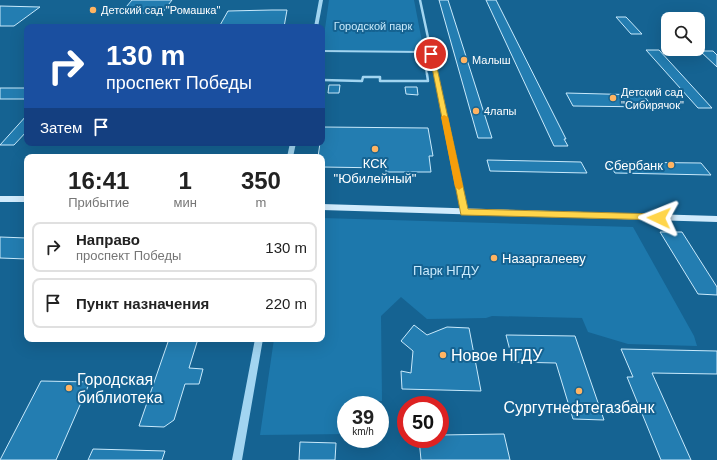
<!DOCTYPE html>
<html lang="ru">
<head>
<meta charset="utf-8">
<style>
  :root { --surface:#fff; --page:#f6f6f6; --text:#222; --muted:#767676; --line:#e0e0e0 }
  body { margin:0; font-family:Helvetica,sans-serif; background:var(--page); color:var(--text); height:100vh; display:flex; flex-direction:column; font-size:15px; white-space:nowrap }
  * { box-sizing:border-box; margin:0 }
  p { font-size:13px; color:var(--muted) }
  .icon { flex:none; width:22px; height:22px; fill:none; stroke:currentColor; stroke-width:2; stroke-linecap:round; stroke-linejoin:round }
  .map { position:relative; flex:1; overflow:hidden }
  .panel { position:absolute; left:24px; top:154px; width:301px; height:188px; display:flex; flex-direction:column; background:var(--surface); border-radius:8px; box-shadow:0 4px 16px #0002 }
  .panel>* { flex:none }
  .hud { position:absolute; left:24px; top:24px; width:301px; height:122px; border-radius:8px; box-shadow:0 4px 16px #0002; background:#1a4fa0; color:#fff; overflow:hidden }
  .buttons { position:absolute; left:661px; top:12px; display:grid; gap:8px }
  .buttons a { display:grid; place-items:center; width:44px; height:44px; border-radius:8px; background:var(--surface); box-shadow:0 4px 16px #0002; font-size:20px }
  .speed { position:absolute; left:337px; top:396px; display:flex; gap:8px; font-size:20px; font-weight:700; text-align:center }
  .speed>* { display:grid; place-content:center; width:52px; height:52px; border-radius:50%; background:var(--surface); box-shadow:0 4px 16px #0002; line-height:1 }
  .speed small { font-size:10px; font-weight:400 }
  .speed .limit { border:6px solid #d22; background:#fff; color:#111 }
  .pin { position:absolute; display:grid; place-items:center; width:34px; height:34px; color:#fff; margin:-17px; border:2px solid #fff; border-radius:50%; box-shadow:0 1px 4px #0007 }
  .me { position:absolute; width:44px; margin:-22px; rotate:272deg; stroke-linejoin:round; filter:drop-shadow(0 0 3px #0008) }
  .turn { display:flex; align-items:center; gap:14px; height:84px; padding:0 16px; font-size:18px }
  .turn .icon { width:52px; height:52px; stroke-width:2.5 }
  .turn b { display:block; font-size:28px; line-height:34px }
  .then { display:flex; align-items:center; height:38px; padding:0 16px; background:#0003; gap:8px; font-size:15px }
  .eta { display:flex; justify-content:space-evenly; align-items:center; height:68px; text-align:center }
  .eta b { font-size:24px; font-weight:700; line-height:28px }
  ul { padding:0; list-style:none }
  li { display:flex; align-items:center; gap:12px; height:50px; margin:0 8px 6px; padding:0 8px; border:2px solid var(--line); border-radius:8px }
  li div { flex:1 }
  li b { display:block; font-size:15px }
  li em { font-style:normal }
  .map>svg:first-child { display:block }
</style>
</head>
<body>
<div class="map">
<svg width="717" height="460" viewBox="0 0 717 460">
  <rect width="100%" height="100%" fill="#156392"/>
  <path fill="#1d78ac" d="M 329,0 L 414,0 L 424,52 L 322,50 Z
    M 322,218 L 633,227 L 694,336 L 697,346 L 628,344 L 588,332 L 582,318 L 492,316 L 486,318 L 427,319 L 401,297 L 381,316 L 382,401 L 348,400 L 347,405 L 346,405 L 346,434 L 260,435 L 274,339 L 322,339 Z"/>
  <path fill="#237db1" stroke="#c9eafc" d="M 132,0 L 172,0 L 162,13 L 121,13 Z
    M 439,0 L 448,0 L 492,138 L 478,138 Z
    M 486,0 L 496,0 L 566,139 L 564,139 L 568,146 L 554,146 Z
    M 0,6 L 40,7 L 14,26 L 0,26 Z
    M 272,10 L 287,10 L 284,27 L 219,27 L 228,11 Z
    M 616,17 L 626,17 L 642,34 L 631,34 Z
    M 646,50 L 659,50 L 712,108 L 698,108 Z
    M 700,51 L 713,51 L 717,55 L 717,67 Z
    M 329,85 L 340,85 L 339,93 L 328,93 Z
    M 405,87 L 417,87 L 418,95 L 406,94 Z
    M 0,88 L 27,88 L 27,99 L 0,99 Z
    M 566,93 L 643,95 L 653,107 L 573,106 Z
    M 27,115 L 27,131 L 14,145 L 0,145 Z
    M 322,127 L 428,128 L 433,156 L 429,156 L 431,172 L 386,172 L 386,168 L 322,167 L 322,157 L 318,157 L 320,143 L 322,143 Z
    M 487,160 L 581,162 L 587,173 L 490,171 Z
    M 608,162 L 701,163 L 711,175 L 615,173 Z
    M 660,232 L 682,232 L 717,287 L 717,295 L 698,294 Z
    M 0,237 L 27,238 L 27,259 L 0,258 Z
    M 414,325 L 427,335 L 447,327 L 469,328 L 481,391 L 402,389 L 401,371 L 411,373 L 413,351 L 401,341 Z
    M 506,335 L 575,336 L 604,420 L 573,419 L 556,363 L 513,362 Z
    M 169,339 L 198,339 L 189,368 L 203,369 L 199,384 L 185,384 L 174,420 L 164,427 L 139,426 Z
    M 621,349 L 717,351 L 717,374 L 652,373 L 691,460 L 661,460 L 627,377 L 633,377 Z
    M 41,381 L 90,382 L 56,460 L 0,460 Z
    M 504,434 L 510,460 L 421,460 L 419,439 L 440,439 L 440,435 Z
    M 300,442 L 336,443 L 335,460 L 299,460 Z
    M 93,449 L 165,451 L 162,460 L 88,460 Z"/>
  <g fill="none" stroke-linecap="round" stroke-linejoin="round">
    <path stroke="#a2d5f1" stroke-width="2" d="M 322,51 L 423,52 L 427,75"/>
    <path stroke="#a2d5f1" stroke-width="2.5" d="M 322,80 L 362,81 L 363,77 L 380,77 L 380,81 L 428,81 L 427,74"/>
    <path stroke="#a2d5f1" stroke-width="2.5" d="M 420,0 L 436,75"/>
    <path stroke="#a2d5f1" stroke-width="3" d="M 435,74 L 456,172"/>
    <path stroke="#a2d5f1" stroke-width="4" d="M 456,171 L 464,212"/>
    <path fill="#a2d5f1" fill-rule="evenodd" d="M 319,0 L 323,0 L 318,27 L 314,27 Z
      M 290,143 L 296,143 L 293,157 L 287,157 Z
      M 255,339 L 263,339 L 242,460 L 232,460 Z"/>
    <path fill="#d1ebfc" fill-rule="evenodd" d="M 0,196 L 27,196 L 27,202 L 0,202 Z
      M 322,204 L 717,216 L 717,222 L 322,210 Z"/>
  </g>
  <path fill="#ffd54a" stroke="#a68a30" d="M 429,52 L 434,54 L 468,209 L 659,214 L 663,218 L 662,220 L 461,215 Z"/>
  <path fill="#f59e0b" d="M 444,115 L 448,117 L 463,187 L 459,190 L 455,187 L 441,117 Z"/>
  <g fill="#ffb462" stroke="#156392" stroke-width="1.5">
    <circle cx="93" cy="10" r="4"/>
    <circle cx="464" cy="60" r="4"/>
    <circle cx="613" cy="98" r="4"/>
    <circle cx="476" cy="111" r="4"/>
    <circle cx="375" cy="149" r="4"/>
    <circle cx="671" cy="165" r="4"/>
    <circle cx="494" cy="258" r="4"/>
    <circle cx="443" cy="355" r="4"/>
    <circle cx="69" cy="388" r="4"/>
    <circle cx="579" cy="391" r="4"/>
  </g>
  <g text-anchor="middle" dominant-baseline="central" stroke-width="4" stroke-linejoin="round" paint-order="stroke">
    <g font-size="11" fill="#fff" stroke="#156392" text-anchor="start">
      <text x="101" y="10">Детский сад "Ромашка"</text>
      <text x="472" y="60">Малыш</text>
      <text x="621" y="92">Детский сад<tspan x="621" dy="13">"Сибирячок"</tspan></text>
      <text x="484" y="111">4лапы</text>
    </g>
    <g font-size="11" fill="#c9eafc" stroke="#156392">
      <text x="373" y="26">Городской парк</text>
    </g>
    <g font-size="13" fill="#fff" stroke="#156392">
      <text x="375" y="163">КСК<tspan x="375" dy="15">"Юбилейный"</tspan></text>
      <text x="663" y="165" text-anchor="end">Сбербанк</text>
      <text x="502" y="258" text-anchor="start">Назаргалееву</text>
    </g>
    <g font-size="13" fill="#c9eafc" stroke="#156392">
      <text x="446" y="270">Парк НГДУ</text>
    </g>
    <g font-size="16" fill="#fff" stroke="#156392" text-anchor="start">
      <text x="451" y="355">Новое НГДУ</text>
      <text x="77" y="379">Городская<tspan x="77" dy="18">библиотека</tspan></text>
      <text x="579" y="407" text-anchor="middle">Сургутнефтегазбанк</text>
    </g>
  </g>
</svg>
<div class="buttons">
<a><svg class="icon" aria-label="search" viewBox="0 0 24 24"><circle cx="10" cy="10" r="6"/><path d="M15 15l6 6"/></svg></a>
</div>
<div class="speed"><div>39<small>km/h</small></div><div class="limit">50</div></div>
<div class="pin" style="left:431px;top:54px;background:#d93025"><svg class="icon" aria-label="arrive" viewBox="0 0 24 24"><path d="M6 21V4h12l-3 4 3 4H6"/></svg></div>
<svg class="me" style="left:659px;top:218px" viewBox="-20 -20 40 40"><path d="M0-17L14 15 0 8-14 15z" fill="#ffd54a" stroke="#fff" stroke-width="4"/></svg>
<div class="hud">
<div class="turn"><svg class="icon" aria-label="right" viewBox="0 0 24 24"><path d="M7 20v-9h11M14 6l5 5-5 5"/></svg><div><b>130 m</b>проспект Победы</div></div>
<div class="then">Затем<svg class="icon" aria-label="arrive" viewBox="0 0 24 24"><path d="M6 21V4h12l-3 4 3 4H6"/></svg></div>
</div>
<section class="panel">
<div class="eta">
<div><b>16:41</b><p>Прибытие</p></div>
<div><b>1</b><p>мин</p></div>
<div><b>350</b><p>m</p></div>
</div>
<ul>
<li><svg class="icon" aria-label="right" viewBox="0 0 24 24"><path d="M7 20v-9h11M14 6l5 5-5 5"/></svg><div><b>Направо</b><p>проспект Победы</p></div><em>130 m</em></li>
<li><svg class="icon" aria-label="arrive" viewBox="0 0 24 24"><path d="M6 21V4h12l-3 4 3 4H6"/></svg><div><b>Пункт назначения</b></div><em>220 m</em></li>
</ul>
</section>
</div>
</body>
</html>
